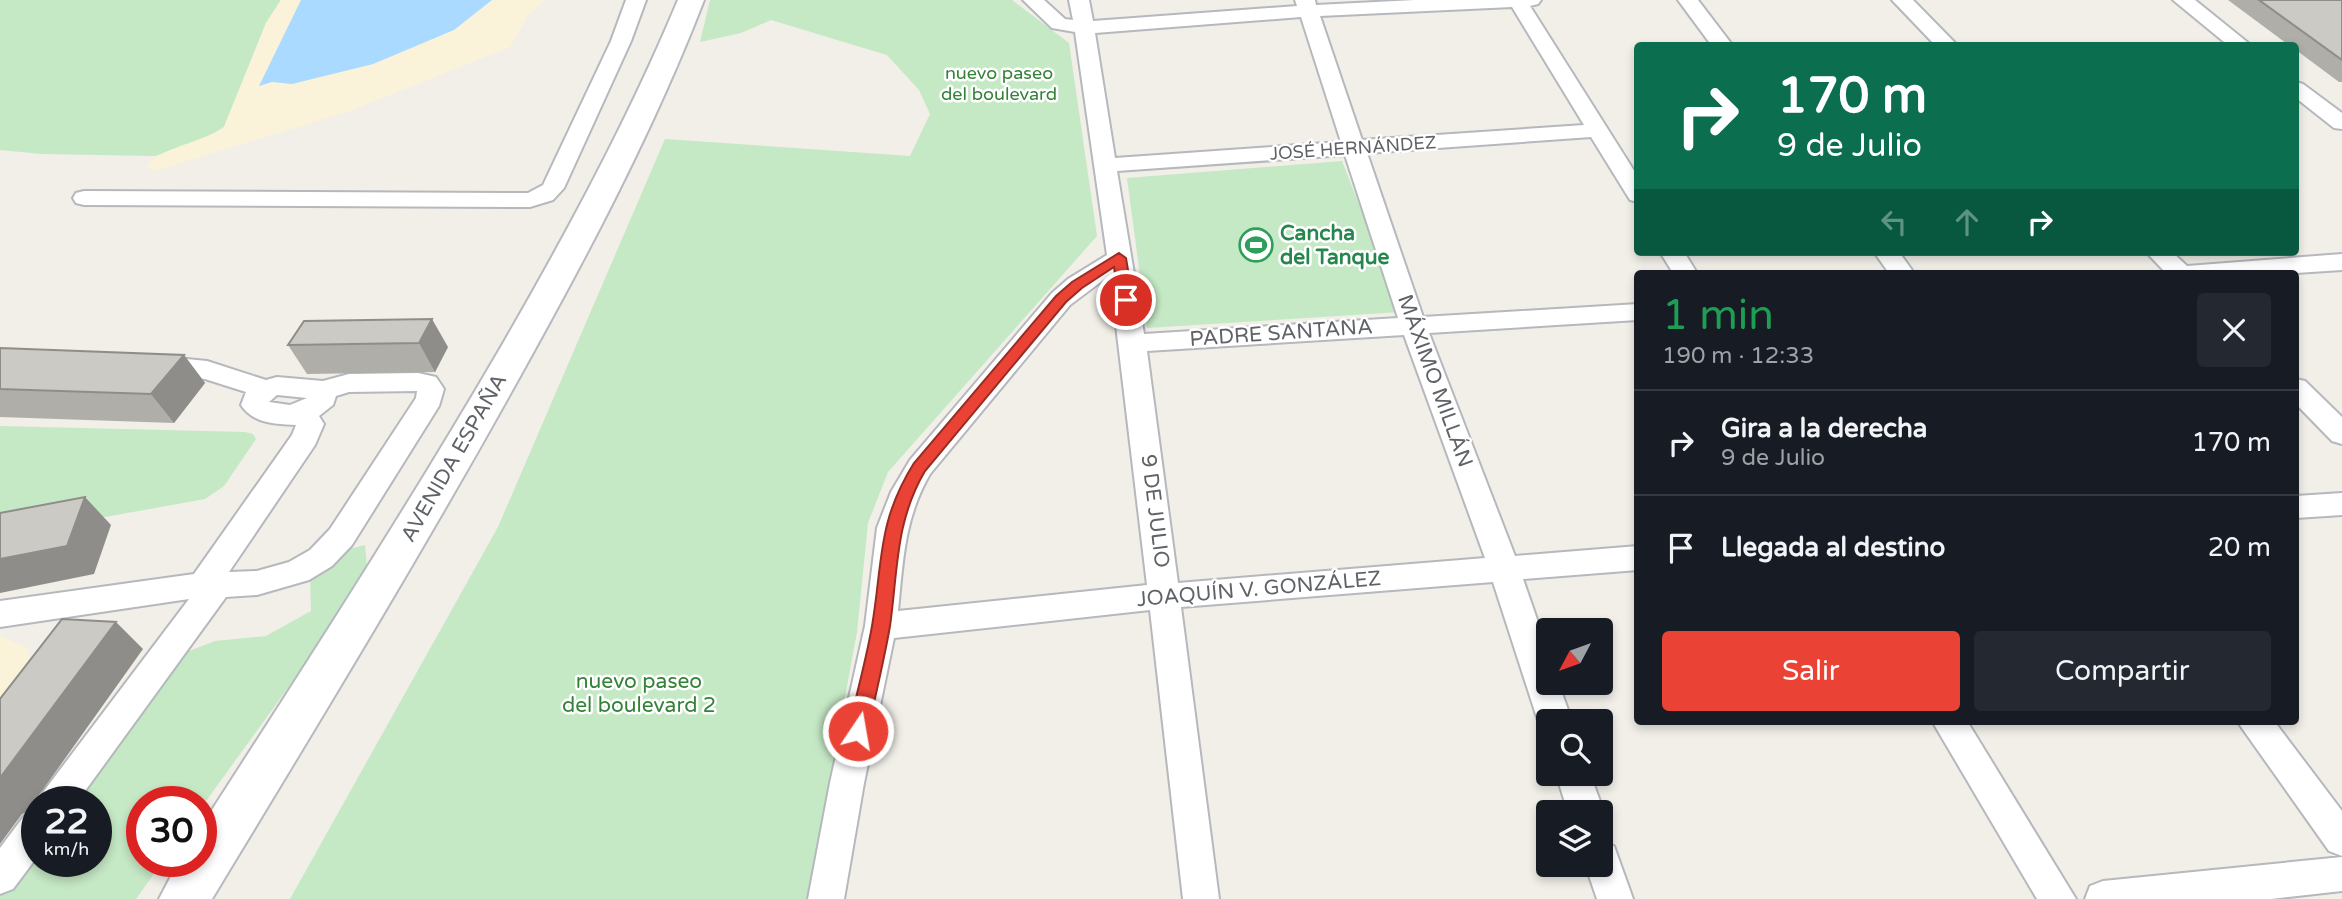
<!DOCTYPE html>
<html lang="es">
<head>
<meta charset="utf-8">
<style>
  :root { --surface:#171b24; --page:#242831; --text:#f1f3f6; --muted:#9ea1a6; --line:#363941; --accent:#ea4335 }
  body { margin:0; font-family:"Varela Round",sans-serif; background:var(--page); color:var(--text); height:100vh; display:flex; flex-direction:column; font-size:26px; white-space:nowrap }
  * { box-sizing:border-box; margin:0 }
  p { font-size:23px; color:var(--muted) }
  .icon { flex:none; width:38px; height:38px; fill:none; stroke:currentColor; stroke-width:2; stroke-linecap:round; stroke-linejoin:round }
  .map { position:relative; flex:1; overflow:hidden }
  .sheet { position:absolute; left:1634px; top:270px; width:665px; height:455px; display:flex; flex-direction:column; background:var(--surface); border-radius:7px; box-shadow:0 4px 10px #0003 }
  .sheet>* { flex:none }
  .guide { position:absolute; left:1634px; top:42px; width:665px; height:214px; border-radius:7px; box-shadow:0 4px 10px #0003; background:#0b6e4f; color:#fff; overflow:hidden }
  .needle { width:46px; rotate:229deg }
  .buttons { position:absolute; left:1536px; top:618px; display:grid; gap:14px }
  .buttons a { display:grid; place-items:center; width:77px; height:77px; border-radius:7px; background:var(--surface); box-shadow:0 4px 10px #0003; font-size:35px }
  .speed { position:absolute; left:21px; top:786px; display:flex; gap:14px; font-size:35px; font-weight:700; text-align:center }
  .speed>* { display:grid; place-content:center; width:91px; height:91px; border-radius:50%; background:var(--surface); box-shadow:0 4px 10px #0003; line-height:1 }
  .speed small { font-size:18px; font-weight:400 }
  .speed .limit { border:10px solid #d22; background:#fff; color:#111 }
  .pin { position:absolute; display:grid; place-items:center; width:60px; height:60px; color:#fff; margin:-30px; border:4px solid #fff; border-radius:50%; box-shadow:0 2px 7px #0007 }
  .me { position:absolute; width:77px; margin:-38px; rotate:12deg; stroke-linejoin:round; filter:drop-shadow(0 0 5px #0008) }
  .turn { display:flex; align-items:center; gap:24px; height:147px; padding:0 28px; font-size:32px }
  .turn .icon { width:91px; height:91px; stroke-width:2.5 }
  .turn b { display:block; font-size:49px; line-height:60px }
  .lanes { display:flex; align-items:center; height:66px; padding:0 28px; background:#0003; justify-content:center; gap:35px; direction:ltr }
  .lanes .off { opacity:.35 }
  .round { display:grid; place-items:center; flex:none; width:74px; height:74px; border-radius:7px; background:var(--page) }
  .overview { display:flex; align-items:center; justify-content:space-between; height:119px; padding:0 28px }
  h1 { font-size:42px; font-weight:600; line-height:52px; color:#1e9e55 }
  .button { display:flex; gap:14px; margin-top:auto; padding:14px 28px }
  .button a { flex:1; height:80px; border-radius:7px; background:var(--accent); color:#fff; font-size:28px; font-weight:600; line-height:80px; text-align:center }
  .button a+a { background:var(--page); color:var(--text) }
  ul { padding:0; list-style:none }
  li { display:flex; align-items:center; gap:21px; height:105px; padding:0 28px; border-top:2px solid var(--line) }
  li div { flex:1 }
  li b { display:block; font-size:26px }
  li em { font-style:normal }
  .map>svg:first-child { display:block }
</style>
</head>
<body>
<div class="map">
<svg width="2342" height="899" viewBox="0 0 2342 899">
  <rect width="100%" height="100%" fill="#f1efe8"/>
  <path fill="#c5e8c5" d="M 0,0 L 281,0 L 266,23 L 224,127 L 210,137 L 155,156 L 42,154 L 0,150 Z
    M 710,0 L 1012,0 L 1069,43 L 1097,236 L 888,472 L 868,523 L 857,632 L 808,899 L 290,899 L 498,527 L 665,139 L 910,156 L 930,114 L 919,90 L 887,55 L 771,20 L 741,33 L 700,42 Z
    M 1342,161 L 1401,312 L 1147,328 L 1127,178 Z
    M 0,426 L 245,432 L 253,434 L 256,439 L 224,486 L 205,499 L 0,536 Z
    M 365,545 L 368,577 L 201,808 L 201,802 L 142,802 L 142,861 L 163,861 L 136,899 L 0,899 L 0,879 L 37,823 L 37,861 L 96,861 L 96,802 L 51,801 L 163,661 L 215,641 L 266,636 L 311,611 L 310,576 L 330,554 Z"/>
  <path fill="#fbf3d9" d="M 281,0 L 301,0 L 260,86 L 272,82 L 292,84 L 373,64 L 454,30 L 492,0 L 545,0 L 528,15 L 510,47 L 347,112 L 154,171 L 146,166 C 165,145 200,144 224,127 L 266,23 Z
    M 0,636 L 27,648 L 32,667 L 0,708 Z"/>
  <path fill="#aadaff" d="M 301,0 L 492,0 L 454,30 L 373,64 L 292,84 L 272,82 L 259,86 Z"/>
  <g fill="none" stroke-linecap="round" stroke-linejoin="round">
    <defs>
      <path id="minor" d="M 626,0 L 646,0 L 631,41 L 564,188 L 553,200 L 530,207 L 84,205 L 76,203 L 73,198 L 76,193 L 84,191 L 528,193 L 543,185 L 611,41 Z
        M 1023,0 L 1044,0 L 1065,19 L 1073,20 L 1069,0 L 1089,0 L 1093,21 L 1297,6 L 1295,0 L 1315,0 L 1316,5 L 1415,0 L 1541,0 L 1538,4 L 1530,6 L 1638,177 L 1638,202 L 1630,200 L 1591,137 L 1367,153 L 1423,317 L 1638,304 L 1638,320 L 1429,333 L 1515,556 L 1638,546 L 1638,570 L 1523,579 L 1549,654 L 1549,682 L 1558,682 L 1572,721 L 1549,721 L 1549,733 L 1543,731 L 1538,721 L 1493,582 L 1181,607 L 1219,899 L 1183,899 L 1150,610 L 894,638 L 864,783 L 844,899 L 808,899 L 830,783 L 865,626 L 877,528 L 891,492 L 910,460 L 1052,293 L 1068,279 L 1107,255 L 1075,32 L 1052,28 ZM 1512,7 L 1584,125 L 1362,140 L 1320,16 ZM 1301,17 L 1341,142 L 1115,158 L 1095,33 ZM 1345,155 L 1398,318 L 1144,334 L 1117,171 ZM 1110,275 L 1147,585 L 898,611 C 903,561 904,519 930,474 L 1070,305 ZM 1404,335 L 1485,558 L 1178,583 L 1147,351 Z
        M 1678,0 L 1698,0 L 1733,46 L 1712,46 Z
        M 1892,0 L 1913,0 L 1958,46 L 1936,46 Z
        M 2173,0 L 2195,0 L 2252,46 L 2229,46 Z
        M 2296,82 L 2303,84 L 2342,113 L 2342,129 L 2334,128 L 2296,98 Z
        M 1660,252 L 1684,252 L 1697,273 L 1673,273 Z
        M 1874,252 L 1899,252 L 1914,273 L 1889,273 Z
        M 2146,252 L 2172,252 L 2187,266 L 2342,254 L 2342,270 L 2296,273 L 2166,273 Z
        M 156,356 L 207,361 L 266,380 L 277,377 L 323,381 L 349,374 L 418,373 L 436,377 L 444,389 L 439,406 L 352,545 L 332,566 L 309,580 L 257,595 L 226,597 L 77,802 L 39,802 L 44,791 L 189,599 L 0,627 L 0,601 L 194,574 L 292,435 L 296,425 C 277,424 253,424 241,405 L 246,392 L 205,379 L 147,371 L 143,365 L 147,359 ZM 417,391 L 416,398 L 330,529 L 310,550 L 289,562 L 257,571 L 229,572 L 315,445 L 324,424 L 319,416 L 333,405 L 336,396 L 349,392 ZM 277,395 L 307,398 L 290,405 L 269,402 Z
        M 2296,379 L 2305,381 L 2342,417 L 2342,444 L 2332,441 L 2296,404 Z
        M 2342,493 L 2342,515 L 2296,518 L 2296,496 Z
        M 1932,721 L 1967,721 L 2076,899 L 2037,899 Z
        M 2237,721 L 2274,721 L 2342,811 L 2342,856 L 2329,851 Z
        M 1556,774 L 1590,774 L 1604,812 L 1601,817 L 1601,812 L 1568,812 Z
        M 37,812 L 37,857 L 13,889 L 0,894 L 0,848 L 24,816 Z
        M 1601,841 L 1614,846 L 1633,899 L 1597,899 L 1585,864 L 1601,864 Z
        M 2342,857 L 2342,891 L 2271,899 L 2085,899 L 2090,886 L 2103,881 Z"/>
      <path id="secondary" d="M 678,0 L 704,0 C 653,132 587,256 518,380 C 421,555 316,727 212,899 L 159,899 L 179,861 L 201,861 L 201,827 C 302,670 404,513 498,352 C 564,238 627,122 678,0 Z"/>
    </defs>
    <use href="#minor" stroke="#b5b8bc" stroke-width="4"/>
    <use href="#secondary" stroke="#b6babf" stroke-width="4"/>
    <use href="#minor" fill="#fff" fill-rule="evenodd"/>
    <use href="#secondary" fill="#fff" fill-rule="evenodd"/>
  </g>
  <path fill="#afaea9" d="M 2228,0 L 2342,0 L 2342,82 L 2339,82 L 2296,50 L 2296,46 L 2290,46 Z
    M 304,321 L 448,347 L 435,372 L 307,374 L 288,345 Z
    M 0,348 L 184,355 L 205,383 L 174,423 L 0,417 Z"/>
  <path fill="#8f8d8a" d="M 432,319 L 448,347 L 435,372 L 419,343 Z
    M 184,355 L 205,383 L 174,423 L 151,394 Z
    M 85,497 L 111,525 L 94,574 L 0,593 L 0,559 Z
    M 116,622 L 143,649 L 27,812 L 22,814 L 0,844 L 0,778 Z"/>
  <path fill="#cccac5" stroke="#8f8d8a" stroke-width="2" d="M 2259,0 L 2342,0 L 2342,60 Z
    M 432,319 L 419,343 L 288,345 L 304,321 Z
    M 0,348 L 184,355 L 151,394 L 0,389 Z
    M 85,497 L 67,546 L 0,559 L 0,513 Z
    M 62,619 L 116,622 L 0,778 L 0,699 Z"/>
  <path fill="#ea4335" stroke="#982c22" stroke-width="2" d="M 1119,253 L 1126,258 L 1133,300 L 1131,304 L 1126,305 L 1119,300 L 1114,267 L 1082,288 L 1066,302 L 925,471 C 895,522 898,570 890,626 C 884,661 875,696 868,731 L 865,737 L 858,739 L 851,737 L 848,731 C 856,696 866,661 872,626 C 883,561 877,522 914,463 L 1056,296 L 1072,282 Z"/>
  <defs>
    <symbol id="stadium-ring" viewBox="-11 -11 22 22"><circle r="9.5" fill="#fff" stroke="#2e9e5b" stroke-width="1.5"/><path d="M0-5a6.5 5 0 1 0 0 10a6.5 5 0 1 0 0-10ZM-3.5-1.8h7v3.6h-7Z" fill="#2e9e5b"/></symbol>
  </defs>
  <g fill-rule="evenodd">
    <use href="#stadium-ring" x="1237" y="226" width="38" height="38"/>
  </g>
  <g text-anchor="middle" dominant-baseline="central" stroke-width="5" stroke-linejoin="round" paint-order="stroke">
    <g font-size="18" fill="#348238" stroke="#fff">
      <text x="999" y="73">nuevo paseo<tspan x="999" dy="21">del boulevard</tspan></text>
    </g>
    <g font-size="18" fill="#5f6368" stroke="#fff">
      <text transform="translate(1353 148) rotate(-4)">JOSÉ HERNÁNDEZ</text>
    </g>
    <g font-size="21" font-weight="bold" fill="#27864d" stroke="#fff" text-anchor="start">
      <text x="1280" y="233">Cancha<tspan x="1280" dy="24">del Tanque</tspan></text>
    </g>
    <g font-size="21" fill="#5f6368" stroke="#fff">
      <text transform="translate(1281 333) rotate(-4)">PADRE SANTANA</text>
      <text transform="translate(1435 381) rotate(70)">MÁXIMO MILLÁN</text>
      <text transform="translate(454 458) rotate(-60)">AVENIDA ESPAÑA</text>
      <text transform="translate(1155 511) rotate(83)">9 DE JULIO</text>
      <text transform="translate(1259 589) rotate(-5)">JOAQUÍN V. GONZÁLEZ</text>
    </g>
    <g font-size="21" fill="#348238" stroke="#fff">
      <text x="639" y="681">nuevo paseo<tspan x="639" dy="24">del boulevard 2</tspan></text>
    </g>
  </g>
</svg>
<div class="buttons">
<a><svg class="needle" viewBox="-14 -14 28 28"><path d="M0-13l5 13h-10z" fill="#e53935"/><path d="M0 13l5-13h-10z" fill="#9ea1a6"/></svg></a>
<a><svg class="icon" aria-label="search" viewBox="0 0 24 24"><circle cx="10" cy="10" r="6"/><path d="M15 15l6 6"/></svg></a>
<a><svg class="icon" aria-label="layers" viewBox="0 0 24 24"><path d="M12 4l9 5-9 5-9-5zM3 14l9 5 9-5"/></svg></a>
</div>
<div class="speed"><div>22<small>km/h</small></div><div class="limit">30</div></div>
<div class="pin" style="left:1126px;top:300px;background:#d93025"><svg class="icon" aria-label="arrive" viewBox="0 0 24 24"><path d="M6 21V4h12l-3 4 3 4H6"/></svg></div>
<svg class="me" style="left:858px;top:731px" viewBox="-20 -20 40 40"><circle r="17" fill="#ea4335" stroke="#fff" stroke-width="3"/><path d="M0-11L8 9 0 5-8 9z" fill="#fff"/></svg>
<div class="guide">
<div class="turn"><svg class="icon" aria-label="right" viewBox="0 0 24 24"><path d="M7 20v-9h11M14 6l5 5-5 5"/></svg><div><b>170 m</b>9 de Julio</div></div>
<div class="lanes"><svg class="icon off" aria-label="left" viewBox="0 0 24 24"><path d="M17 20v-9H6M10 6l-5 5 5 5"/></svg><svg class="icon off" aria-label="ahead" viewBox="0 0 24 24"><path d="M12 20V5M6 11l6-6 6 6"/></svg><svg class="icon" aria-label="right" viewBox="0 0 24 24"><path d="M7 20v-9h11M14 6l5 5-5 5"/></svg></div>
</div>
<section class="sheet">
<div class="overview"><div><h1>1 min</h1><p>190 m · 12:33</p></div><a class="round"><svg class="icon" aria-label="close" viewBox="0 0 24 24"><path d="M6 6l12 12M18 6L6 18"/></svg></a></div>
<ul>
<li><svg class="icon" aria-label="right" viewBox="0 0 24 24"><path d="M7 20v-9h11M14 6l5 5-5 5"/></svg><div><b>Gira a la derecha</b><p>9 de Julio</p></div><em>170 m</em></li>
<li><svg class="icon" aria-label="arrive" viewBox="0 0 24 24"><path d="M6 21V4h12l-3 4 3 4H6"/></svg><div><b>Llegada al destino</b></div><em>20 m</em></li>
</ul>
<div class="button"><a>Salir</a><a>Compartir</a></div>
</section>
</div>
</body>
</html>
